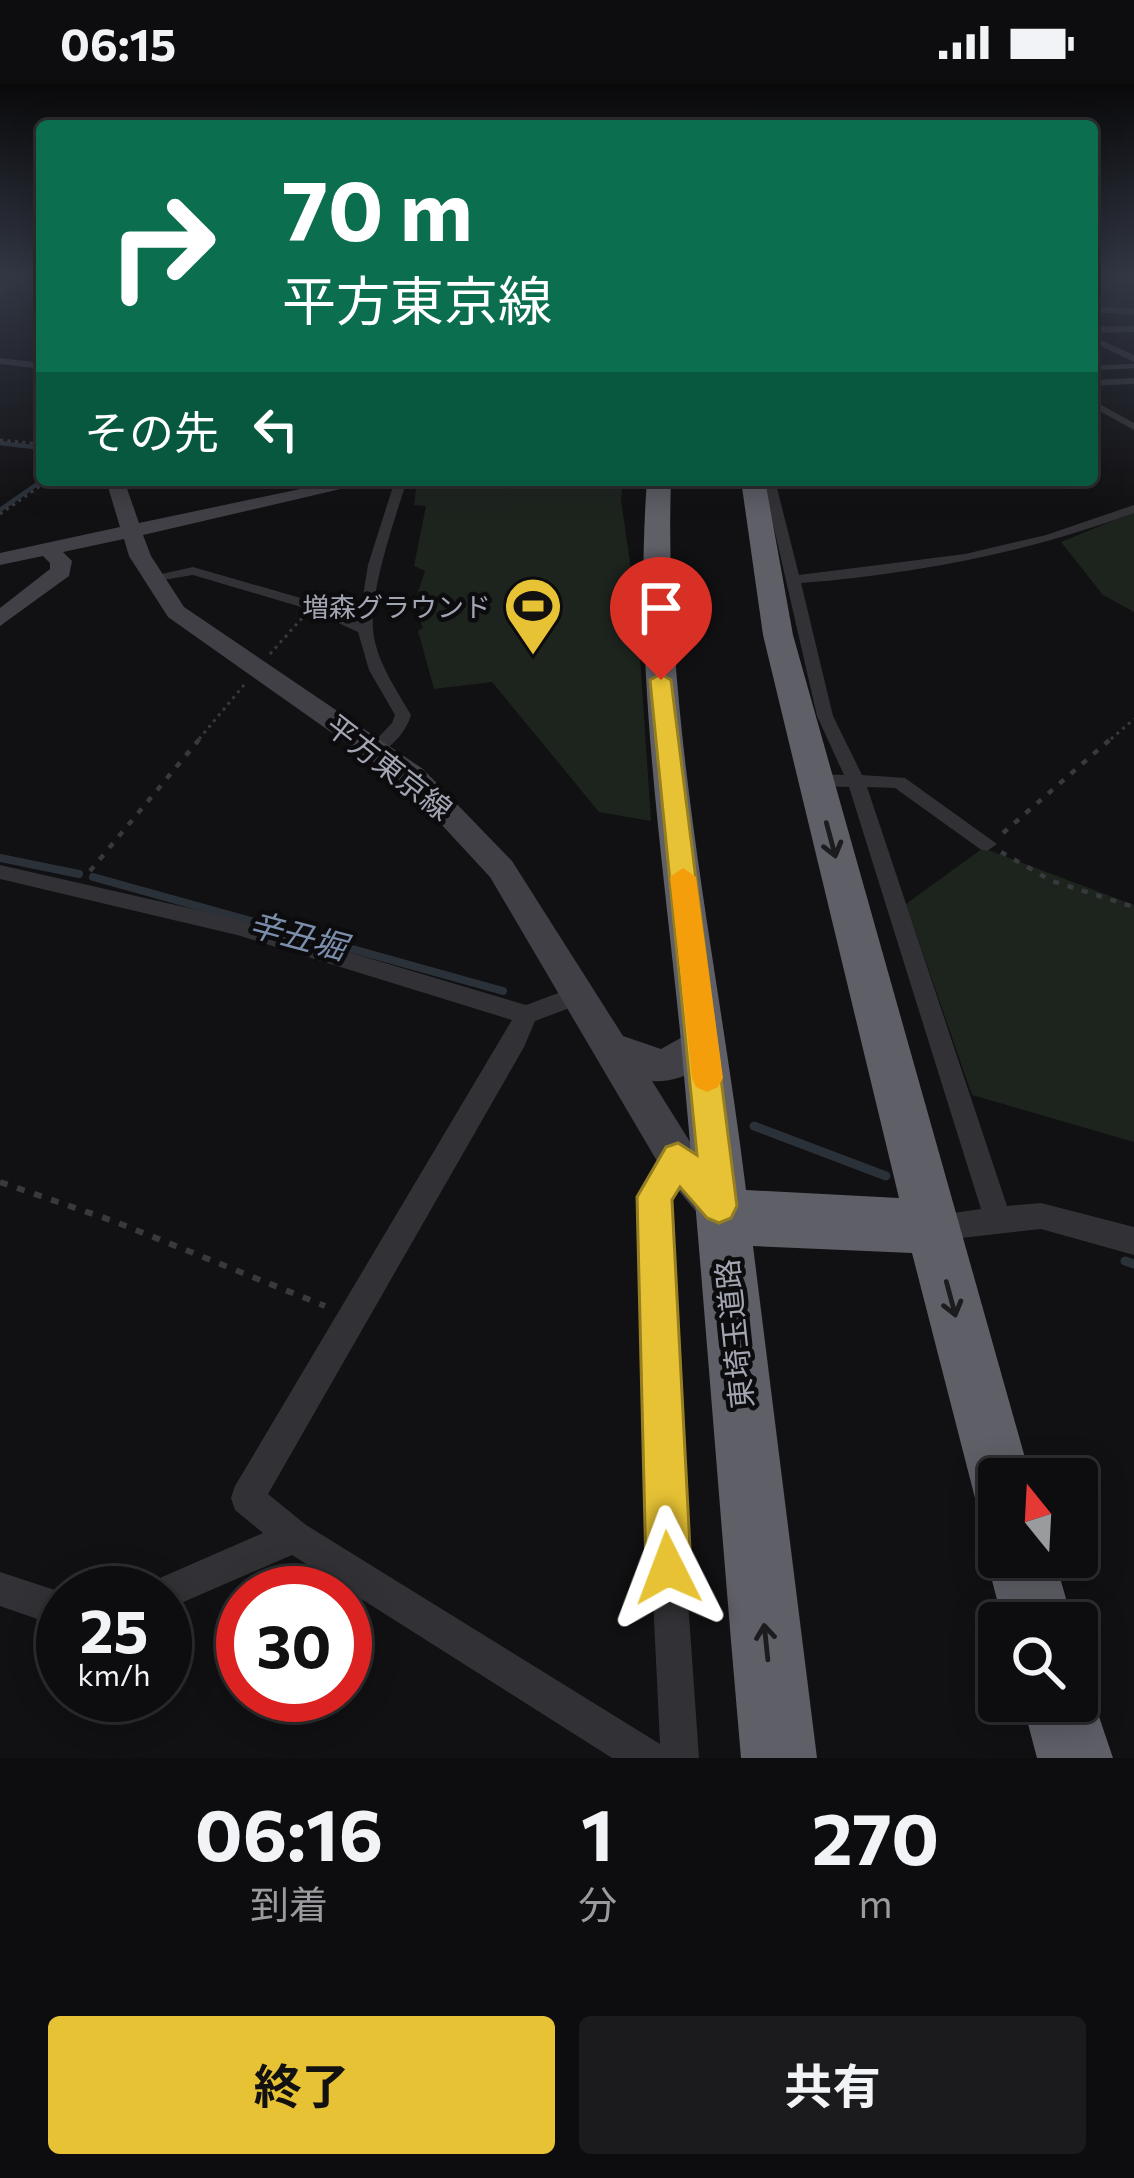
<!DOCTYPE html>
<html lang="ja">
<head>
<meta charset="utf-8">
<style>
  :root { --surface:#0d0c0e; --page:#1b1a1c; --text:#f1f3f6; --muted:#9a9b9e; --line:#2d2c2e; --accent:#e6c234 }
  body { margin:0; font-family:Commissioner,"Noto Sans JP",sans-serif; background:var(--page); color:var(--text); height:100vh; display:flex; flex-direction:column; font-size:45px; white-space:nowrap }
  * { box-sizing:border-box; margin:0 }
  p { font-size:39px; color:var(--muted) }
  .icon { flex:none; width:66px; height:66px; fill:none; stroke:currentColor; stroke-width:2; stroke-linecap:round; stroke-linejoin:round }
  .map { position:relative; height:1674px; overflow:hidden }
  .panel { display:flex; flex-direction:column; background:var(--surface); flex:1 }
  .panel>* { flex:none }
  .banner { position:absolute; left:36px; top:36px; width:1062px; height:366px; border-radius:12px; box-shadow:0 6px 30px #0003,0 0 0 3px var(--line); background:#0b6e4f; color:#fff; overflow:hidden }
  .needle { width:78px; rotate:342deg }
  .tools { position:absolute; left:978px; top:1374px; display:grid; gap:24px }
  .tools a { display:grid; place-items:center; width:120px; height:120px; border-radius:12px; background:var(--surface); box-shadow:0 6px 30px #0003,0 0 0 3px var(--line); font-size:60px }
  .speed { position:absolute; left:36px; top:1482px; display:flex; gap:24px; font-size:60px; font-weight:700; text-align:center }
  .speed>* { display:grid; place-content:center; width:156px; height:156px; border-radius:50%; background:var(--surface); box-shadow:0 6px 30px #0003,0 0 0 3px var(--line); line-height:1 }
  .speed small { font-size:30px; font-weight:400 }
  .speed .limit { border:18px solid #d22; background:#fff; color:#111 }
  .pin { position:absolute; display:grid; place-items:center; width:102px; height:102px; color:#fff; margin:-123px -51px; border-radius:50% 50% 50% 0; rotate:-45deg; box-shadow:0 0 12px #0007 }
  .pin .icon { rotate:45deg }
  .me { position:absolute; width:132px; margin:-66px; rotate:357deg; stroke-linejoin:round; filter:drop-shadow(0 0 9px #0008) }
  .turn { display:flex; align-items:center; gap:42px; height:252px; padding:0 48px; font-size:54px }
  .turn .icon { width:156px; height:156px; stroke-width:2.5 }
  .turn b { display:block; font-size:84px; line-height:102px }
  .then { display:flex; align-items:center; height:114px; padding:0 48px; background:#0003; gap:24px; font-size:45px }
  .eta { display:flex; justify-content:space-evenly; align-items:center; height:204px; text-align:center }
  .eta b { font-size:72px; font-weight:700; line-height:84px }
  .primary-button { display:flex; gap:24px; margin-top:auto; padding:24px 48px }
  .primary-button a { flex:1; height:138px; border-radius:12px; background:var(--accent); color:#111; font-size:48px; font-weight:700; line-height:138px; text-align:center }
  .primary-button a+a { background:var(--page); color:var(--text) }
  .status { display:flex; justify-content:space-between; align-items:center; height:84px; padding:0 60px; background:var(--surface); direction:ltr }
  .status svg { height:33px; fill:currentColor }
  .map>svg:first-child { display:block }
</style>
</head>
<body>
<div class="status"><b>06:15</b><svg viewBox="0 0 49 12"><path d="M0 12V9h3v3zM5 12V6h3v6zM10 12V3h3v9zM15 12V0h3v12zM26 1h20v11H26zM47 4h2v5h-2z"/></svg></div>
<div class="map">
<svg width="1134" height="1674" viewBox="0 0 1134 1674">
  <rect width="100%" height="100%" fill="#111012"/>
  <path fill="#1d241e" d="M 417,396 L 623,396 L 621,416 L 631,485 L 624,491 L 624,511 L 643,523 L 637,529 L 651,737 L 599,728 L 492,598 L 434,605 L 418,547 L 423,544 L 413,522 L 425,487 L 414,482 L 426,422 L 414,421 Z
    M 1134,428 L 1134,528 L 1103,511 L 1061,458 Z
    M 983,764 L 1134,821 L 1134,1058 L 972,1011 L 906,820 Z"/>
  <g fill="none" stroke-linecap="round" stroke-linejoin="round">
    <path stroke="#2b3139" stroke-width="4.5" d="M 0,359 L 42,364
      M 0,426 L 43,396"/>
    <path stroke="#2b3139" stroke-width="8" d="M 0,774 L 79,790
      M 93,793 L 503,907"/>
    <path stroke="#2b3139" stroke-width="9" d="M 754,1042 L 886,1092
      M 1125,1177 L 1134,1180"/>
    <path stroke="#38393d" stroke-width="3" stroke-dasharray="3 4.5" stroke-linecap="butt" d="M 0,206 L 33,193
      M 0,356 L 42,360
      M 0,430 L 49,396
      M 270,570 L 303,533
      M 199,655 L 244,601
      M 1111,655 L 1134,635"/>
    <path stroke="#38393d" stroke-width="4.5" stroke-dasharray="6 9" stroke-linecap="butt" d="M 1003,749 L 1114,652
      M 1001,768 L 1052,797 L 1134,823
      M 90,787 L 202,652"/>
    <path stroke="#38393d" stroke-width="6" stroke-dasharray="8 10" stroke-linecap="butt" d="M 0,1098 L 116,1138 L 325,1222"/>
    <path stroke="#323236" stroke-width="4.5" d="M 1092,284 L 1134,282"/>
    <path fill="#323236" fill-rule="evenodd" d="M 1092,222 L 1134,225 L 1134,231 L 1092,228 Z
      M 1134,242 L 1134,248 L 1092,249 L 1092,243 Z
      M 1092,252 L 1134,271 L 1134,278 L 1092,258 Z
      M 0,274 L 42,279 L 42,285 L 0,280 Z
      M 1134,294 L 1134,300 L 1092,302 L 1092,296 Z
      M 1092,316 L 1134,339 L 1134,346 L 1092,323 Z
      M 395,396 L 407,396 C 395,435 370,505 373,545 C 375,575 396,605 411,631 C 407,646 392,664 377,670 L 368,664 L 392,639 L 395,631 L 369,586 L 358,548 L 308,525 L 193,491 L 151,498 L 144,494 L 193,483 L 318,519 L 359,537 L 368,481 Z
      M 763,396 L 775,396 L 799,491 L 965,470 L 1046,451 L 1134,421 L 1134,429 C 1026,469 915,490 801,499 L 833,632 L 862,691 L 905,694 L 997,760 L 987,767 L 980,765 L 895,704 L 867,703 L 1007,1122 L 1041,1119 L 1134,1143 L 1134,1171 L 1041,1145 L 935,1157 L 925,1153 L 921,1143 L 925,1133 L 981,1125 L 849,703 L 815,702 L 806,696 L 815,690 L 844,691 L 817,632 Z
      M 0,781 L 237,835 L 526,921 L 580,901 L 588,903 L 591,910 L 588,917 L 535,937 L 524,963 L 268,1410 L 306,1441 L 660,1660 L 647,1389 L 642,1113 L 669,1066 L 678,1063 L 687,1066 L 691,1075 L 668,1115 L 679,1389 L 699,1674 L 612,1674 L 292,1471 L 165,1526 L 165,1509 L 148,1509 L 153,1497 L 263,1449 L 235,1426 L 231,1414 L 235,1402 L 512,936 L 237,851 L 0,795 Z
      M 0,1488 L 64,1509 L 63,1544 L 0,1522 Z"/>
    <path fill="#404046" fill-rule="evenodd" d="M 106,396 L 124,396 L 139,439 L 343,396 L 379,396 L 143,451 L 151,472 L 184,523 L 423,685 L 512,777 L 623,952 L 661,965 L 704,941 L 717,946 L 722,957 C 710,983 681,999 652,997 L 692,1061 L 734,1107 L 740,1122 L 734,1137 L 719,1143 L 704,1137 L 664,1089 L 490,793 L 403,699 L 168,533 L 129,472 L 124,455 L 63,468 L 72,477 L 69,492 L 0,542 L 0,524 L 50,485 L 50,479 L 43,472 L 0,481 L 0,469 L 120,443 Z"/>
    <path fill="#5e5f67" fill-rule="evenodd" d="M 647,396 L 671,396 C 663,634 717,871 746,1106 L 899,1114 L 763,551 L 741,396 L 765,396 L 793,551 L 1031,1395 L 999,1395 L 999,1427 L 976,1418 L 912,1169 L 753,1162 L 817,1674 L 741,1674 C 720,1435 703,1196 681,958 C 663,770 633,586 647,396 Z
      M 999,1448 L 999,1473 L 1054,1473 L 1073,1539 L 1003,1539 L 986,1473 Z
      M 1077,1587 L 1085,1591 L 1113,1674 L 1037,1674 L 1022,1617 L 1077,1617 Z"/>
  </g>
  <defs><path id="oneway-shaft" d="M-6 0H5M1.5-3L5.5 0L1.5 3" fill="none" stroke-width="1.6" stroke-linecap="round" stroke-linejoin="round" transform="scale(3)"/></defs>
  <g stroke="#1c1c1f">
    <use href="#oneway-shaft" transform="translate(831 756) rotate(75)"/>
    <use href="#oneway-shaft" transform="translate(951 1215) rotate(75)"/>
    <use href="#oneway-shaft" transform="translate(766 1558) rotate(-96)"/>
  </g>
  <linearGradient id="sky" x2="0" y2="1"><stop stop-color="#09090a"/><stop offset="0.45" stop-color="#323744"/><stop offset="1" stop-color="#323744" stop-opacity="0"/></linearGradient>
  <rect width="1134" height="427" fill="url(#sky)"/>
  <path fill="#e6c234" stroke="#967e22" stroke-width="3" d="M 661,590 L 671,596 L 737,1122 L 731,1134 L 719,1139 L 707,1134 L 680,1103 L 672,1116 L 691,1484 L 684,1500 L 668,1506 L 653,1500 L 646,1484 L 637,1113 L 666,1063 L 678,1059 L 697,1071 L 650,596 Z"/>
  <path fill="#f59e0b" d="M 683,784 L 696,793 L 723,994 L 718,1003 L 707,1008 L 696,1003 L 692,994 L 670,793 Z"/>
  <defs>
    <symbol id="stadium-pin" viewBox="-11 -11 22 30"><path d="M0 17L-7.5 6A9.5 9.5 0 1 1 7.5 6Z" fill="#e6c234" stroke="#0c0b0d"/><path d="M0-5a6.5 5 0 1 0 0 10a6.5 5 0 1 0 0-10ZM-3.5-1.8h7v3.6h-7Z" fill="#111"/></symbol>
  </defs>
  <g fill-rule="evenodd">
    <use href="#stadium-pin" x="500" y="489" width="66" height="90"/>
  </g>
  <g text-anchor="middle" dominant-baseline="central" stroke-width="9" stroke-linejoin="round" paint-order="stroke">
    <g font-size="27" fill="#a2a5b2" stroke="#0c0b0d" text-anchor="end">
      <text x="491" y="522">増森グラウンド</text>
    </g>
    <g font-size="30" fill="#a2a5b2" stroke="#0c0b0d">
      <text transform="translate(390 682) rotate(38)">平方東京線</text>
      <text transform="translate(733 1250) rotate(-96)">東埼玉道路</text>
    </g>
    <g font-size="33" font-style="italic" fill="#7b8eab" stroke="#0c0b0d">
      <text transform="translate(298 850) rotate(15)">辛丑堀</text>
    </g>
  </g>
</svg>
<div class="tools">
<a><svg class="needle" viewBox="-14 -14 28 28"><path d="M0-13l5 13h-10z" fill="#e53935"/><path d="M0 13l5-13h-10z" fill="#9a9b9e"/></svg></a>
<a><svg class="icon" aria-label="search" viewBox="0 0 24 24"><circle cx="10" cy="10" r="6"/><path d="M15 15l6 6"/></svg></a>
</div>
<div class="speed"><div>25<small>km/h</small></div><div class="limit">30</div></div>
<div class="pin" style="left:661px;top:596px;background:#d93025"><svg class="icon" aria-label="arrive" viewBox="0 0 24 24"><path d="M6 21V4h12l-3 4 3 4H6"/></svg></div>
<svg class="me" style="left:668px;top:1484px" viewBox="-20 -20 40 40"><path d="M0-17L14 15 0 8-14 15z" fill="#e6c234" stroke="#fff" stroke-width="4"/></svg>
<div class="banner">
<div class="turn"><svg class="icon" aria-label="right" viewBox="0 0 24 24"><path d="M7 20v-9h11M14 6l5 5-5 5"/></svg><div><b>70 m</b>平方東京線</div></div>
<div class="then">その先<svg class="icon" aria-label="left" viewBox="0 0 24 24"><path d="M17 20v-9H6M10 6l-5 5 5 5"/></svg></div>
</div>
</div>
<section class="panel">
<div class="eta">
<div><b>06:16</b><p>到着</p></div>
<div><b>1</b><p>分</p></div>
<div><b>270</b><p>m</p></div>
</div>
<div class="primary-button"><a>終了</a><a>共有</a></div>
</section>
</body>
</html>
